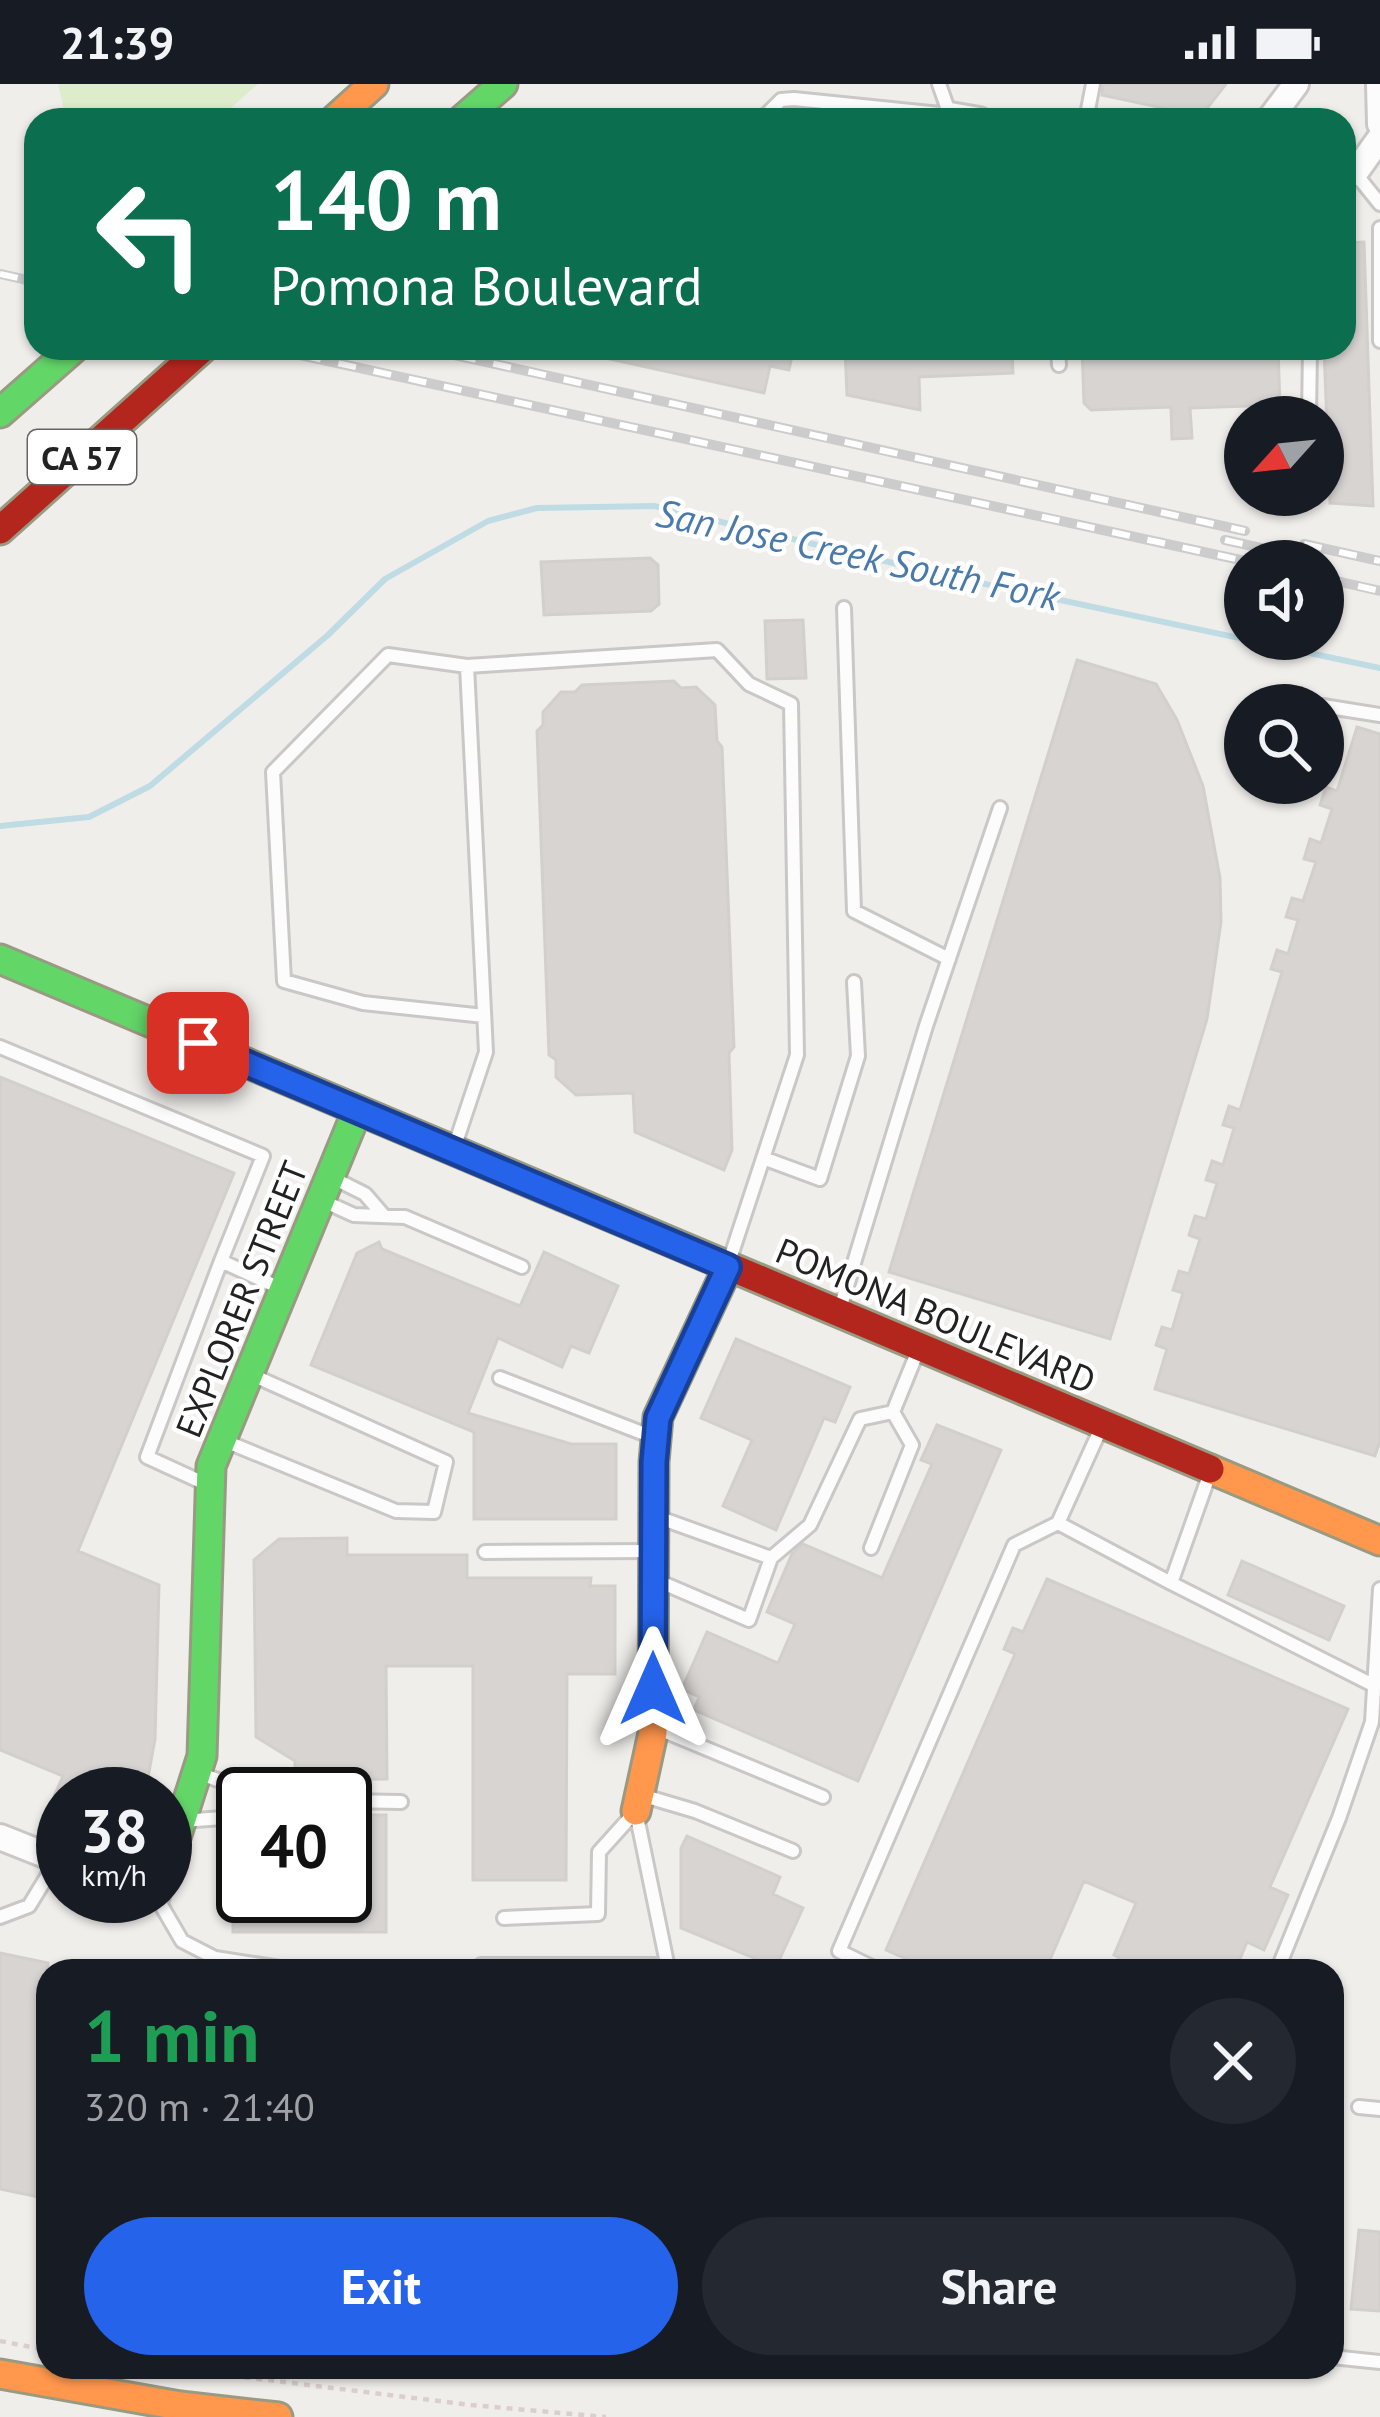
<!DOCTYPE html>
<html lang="en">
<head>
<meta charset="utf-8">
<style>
  :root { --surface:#171b24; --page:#242831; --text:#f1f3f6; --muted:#9ea1a6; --accent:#2563eb }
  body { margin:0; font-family:"PT Sans",sans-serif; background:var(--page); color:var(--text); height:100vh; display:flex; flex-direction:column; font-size:45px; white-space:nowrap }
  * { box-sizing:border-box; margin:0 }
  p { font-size:39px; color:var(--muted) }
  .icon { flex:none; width:66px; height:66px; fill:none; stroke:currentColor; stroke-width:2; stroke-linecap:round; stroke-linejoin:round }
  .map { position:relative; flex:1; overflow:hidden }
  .sheet { position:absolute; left:36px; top:1875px; width:1308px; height:420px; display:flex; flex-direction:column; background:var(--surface); border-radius:36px; box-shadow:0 3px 9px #0004 }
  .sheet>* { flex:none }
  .top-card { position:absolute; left:24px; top:24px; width:1332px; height:252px; border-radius:36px; box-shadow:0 3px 9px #0004; background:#0b6e4f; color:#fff; overflow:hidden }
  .needle { width:78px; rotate:243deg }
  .buttons { position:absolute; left:1224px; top:312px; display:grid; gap:24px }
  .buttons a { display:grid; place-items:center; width:120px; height:120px; border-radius:50%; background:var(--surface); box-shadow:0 3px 9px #0004; font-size:60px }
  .speed { position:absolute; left:36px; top:1683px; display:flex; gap:24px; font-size:60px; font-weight:700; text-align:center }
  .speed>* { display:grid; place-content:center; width:156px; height:156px; border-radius:50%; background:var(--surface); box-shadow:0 3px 9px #0004; line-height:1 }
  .speed small { font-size:30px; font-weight:400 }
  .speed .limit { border:6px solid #111; border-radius:18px; background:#fff; color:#111 }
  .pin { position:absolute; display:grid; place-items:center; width:102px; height:102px; color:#fff; margin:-51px; border-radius:24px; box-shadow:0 6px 18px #0006 }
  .me { position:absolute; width:132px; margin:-66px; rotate:0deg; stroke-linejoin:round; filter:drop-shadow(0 0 9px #0008) }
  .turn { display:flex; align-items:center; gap:42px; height:252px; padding:0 48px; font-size:54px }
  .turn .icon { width:156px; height:156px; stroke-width:2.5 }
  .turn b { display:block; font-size:84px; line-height:102px }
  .round { display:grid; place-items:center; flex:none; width:126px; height:126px; border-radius:63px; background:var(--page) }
  .head { display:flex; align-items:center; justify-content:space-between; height:204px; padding:0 48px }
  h1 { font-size:72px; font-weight:700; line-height:90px; color:#1e9e55 }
  .cta { display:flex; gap:24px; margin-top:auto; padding:24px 48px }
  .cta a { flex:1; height:138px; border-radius:72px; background:var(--accent); color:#fff; font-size:48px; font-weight:700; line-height:138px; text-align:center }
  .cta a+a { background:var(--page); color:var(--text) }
  .status { display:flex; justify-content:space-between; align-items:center; height:84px; padding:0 60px; background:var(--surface); direction:ltr }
  .status svg { height:33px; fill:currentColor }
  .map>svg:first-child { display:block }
</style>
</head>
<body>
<div class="status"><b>21:39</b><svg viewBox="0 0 49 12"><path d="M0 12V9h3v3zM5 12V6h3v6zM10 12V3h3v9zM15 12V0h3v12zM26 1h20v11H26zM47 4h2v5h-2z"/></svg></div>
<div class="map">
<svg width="1380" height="2333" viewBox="0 0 1380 2333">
  <rect width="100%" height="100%" fill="#f0eeeb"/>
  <path fill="#ddeccb" d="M 58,0 L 258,0 L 217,36 L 66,36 Z"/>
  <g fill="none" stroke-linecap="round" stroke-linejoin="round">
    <path stroke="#bfdbe3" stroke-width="6" d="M 0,742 L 89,733 L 150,702 L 328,551 L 385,495 L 488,437 L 537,424 L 654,422 L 952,493 L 1380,584"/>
  </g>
  <path fill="#d7d4d2" stroke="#d3d0cc" stroke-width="3" d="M 1103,0 L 1226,0 L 1201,32 L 1102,11 Z
    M 1364,158 L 1373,422 L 1330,419 L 1324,264 L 1344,264 L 1344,159 Z
    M 593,264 L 779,264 L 793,267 L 789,286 L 770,282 L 764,309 L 592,271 Z
    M 845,264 L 1012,264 L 1013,289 L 919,293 L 920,326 L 847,311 Z
    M 1082,264 L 1278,264 L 1280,321 L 1190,324 L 1192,354 L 1172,355 L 1171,323 L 1091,326 L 1084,319 Z
    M 650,474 L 658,481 L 659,520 L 651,527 L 544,531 L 541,478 Z
    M 803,536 L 806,594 L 767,595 L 765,537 Z
    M 1077,576 L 1156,600 L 1177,636 L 1203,702 L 1220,794 L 1221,838 L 1207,935 L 1110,1255 L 889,1188 Z
    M 674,597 L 681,604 L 696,603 L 715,621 L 717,657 L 722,663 L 734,963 L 729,969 L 732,1066 L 724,1086 L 635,1048 L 633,1009 L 576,1011 L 556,993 L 556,976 L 549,971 L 537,647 L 543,641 L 543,628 L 561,608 L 575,608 L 582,601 Z
    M 1357,643 L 1380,650 L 1380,1357 L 1375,1372 L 1155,1305 L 1167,1265 L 1156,1261 L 1162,1243 L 1172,1246 L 1183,1209 L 1173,1206 L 1179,1187 L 1189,1190 L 1200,1155 L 1189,1151 L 1195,1132 L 1206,1135 L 1217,1099 L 1206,1096 L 1212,1077 L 1223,1081 L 1234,1044 L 1223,1041 L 1229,1022 L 1240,1026 L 1282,888 L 1271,885 L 1277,866 L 1288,870 L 1298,836 L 1286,833 L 1292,814 L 1303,817 L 1316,778 L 1304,775 L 1310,755 L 1321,759 L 1332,725 L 1320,721 L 1326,703 L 1337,707 Z
    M 0,993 L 234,1089 L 78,1467 L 159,1501 L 155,1655 L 145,1710 L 55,1710 L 63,1692 L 0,1666 Z
    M 379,1158 L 382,1165 L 520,1222 L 544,1168 L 618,1202 L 589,1269 L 571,1262 L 562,1283 L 498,1254 L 468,1329 L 571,1360 L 616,1360 L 616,1435 L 474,1435 L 474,1348 L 311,1281 L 357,1169 Z
    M 736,1255 L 850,1303 L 835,1338 L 824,1334 L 776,1446 L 723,1422 L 752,1356 L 701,1334 Z
    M 937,1341 L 1001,1366 L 858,1697 L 694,1626 L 699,1613 L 682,1605 L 707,1548 L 778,1579 L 795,1540 L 767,1528 L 792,1470 L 803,1460 L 882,1494 L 932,1380 L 921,1376 Z
    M 347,1454 L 347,1471 L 467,1471 L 467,1494 L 591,1494 L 590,1502 L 615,1502 L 615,1590 L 567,1590 L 566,1796 L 473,1796 L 473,1582 L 386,1582 L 387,1695 L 295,1696 L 295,1677 L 256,1653 L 254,1476 L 279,1455 Z
    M 1242,1477 L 1344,1522 L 1329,1556 L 1228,1511 Z
    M 1047,1495 L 1348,1625 L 1270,1803 L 1288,1811 L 1264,1866 L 1247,1858 L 1235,1887 L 1112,1887 L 1119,1873 L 1114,1871 L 1136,1819 L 1084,1797 L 1045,1887 L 934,1887 L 886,1866 L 1015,1570 L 1004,1565 L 1013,1544 L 1023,1548 Z
    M 345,1731 L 386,1731 L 386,1848 L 233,1848 L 233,1812 L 345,1812 Z
    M 687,1752 L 780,1793 L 773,1810 L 803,1824 L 776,1883 L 681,1844 L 681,1764 Z
    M 0,1869 L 48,1879 L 48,2115 L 0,2105 Z
    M 1359,2146 L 1380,2148 L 1380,2227 L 1351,2225 Z"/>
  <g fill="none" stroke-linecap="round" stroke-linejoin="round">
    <defs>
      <path id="lane" d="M 761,36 L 781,16 L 794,15 L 950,31 L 939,0
        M 1086,36 L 1093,0
        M 1355,89 L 1380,120
        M 1380,144 L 1380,257
        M 1058,264 L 1059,281
        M 1309,333 L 1310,264
        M 1235,374 L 1245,375
        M 844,524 L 854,827 L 949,875
        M 467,582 L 388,571 L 273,688 L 284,897 L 363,919 L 484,932
        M 1323,622 L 1380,631
        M 0,963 L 263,1072 L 221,1177 L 282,1205
        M 455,1061 L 486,968 L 467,582 L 717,566 L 749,600 L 791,620 L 797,971 L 728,1181
        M 763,1074 L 820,1095 L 858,972 L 854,898
        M 333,1094 L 365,1110 L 384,1132
        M 321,1116 L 354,1131 L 405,1133 L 522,1183
        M 839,1228 L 926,942 L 1000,724
        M 500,1294 L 655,1354
        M 225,1357 L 396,1427 L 434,1428 L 446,1378 L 250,1290
        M 206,1400 L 147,1373 L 221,1177
        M 660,1434 L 771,1474
        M 1058,1439 L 1171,1499 L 1210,1389
        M 871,1464 L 912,1361 L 893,1328
        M 485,1468 L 653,1467
        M 658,1497 L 749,1536 L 771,1474 L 810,1441 L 860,1335 L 893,1328 L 919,1264
        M 1171,1499 L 1373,1601
        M 654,1643 L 823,1713
        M 641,1711 L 695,1727 L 793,1767
        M 345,1717 L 401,1718
        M 636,1728 L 668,1884
        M 182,1737 L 223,1734 L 241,1718 L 224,1698 L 200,1690
        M 157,1814 L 182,1857 L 215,1874 L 300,1887
        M 0,1833 L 29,1822 L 57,1776
        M 504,1834 L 598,1830 L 599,1768 L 635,1728
        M 481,1881 L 667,1881 L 684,1887
        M 880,1887 L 839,1867 L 1014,1461 L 1058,1439 L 1101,1344
        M 1277,1887 L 1339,1734 L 1372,1638 L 1380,1505
        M 1359,2023 L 1380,2025
        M 1332,2273 L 1380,2278"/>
      <path id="street" d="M 1379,0 L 1380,40
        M 950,31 L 979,36
        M 1269,36 L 1296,0
        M 1344,91 L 1355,89 L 1380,54
        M 0,1753 L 63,1778
        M 152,1812 L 157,1812"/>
      <path id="fast" d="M 462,36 L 503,0
        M 0,329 L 74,264
        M 0,875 L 562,1112
        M 165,1788 L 202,1672 L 211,1382 L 357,1027"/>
      <path id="slow" d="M 334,36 L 374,0
        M 1210,1385 L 1380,1457
        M 636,1727 L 653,1649 L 654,1378 L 658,1333 L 728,1183
        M 0,2290 L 180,2322 L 278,2333"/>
      <path id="jam" d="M 0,446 L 203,264
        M 562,1112 L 1210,1385"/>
    </defs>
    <use href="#lane" stroke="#c9c8c7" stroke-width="18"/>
    <use href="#street" stroke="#c9c8c7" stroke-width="30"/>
    <use href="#fast" stroke="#999a82" stroke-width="33"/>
    <use href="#slow" stroke="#999a82" stroke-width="33"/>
    <use href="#jam" stroke="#999a82" stroke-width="33"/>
    <path stroke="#dccecd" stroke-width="4.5" stroke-dasharray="6 6" stroke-linecap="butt" d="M 0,2257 L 36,2264
      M 161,2283 L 471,2321 L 606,2333"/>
    <use href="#lane" stroke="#fdfcfc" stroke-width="12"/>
    <use href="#street" stroke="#fdfcfc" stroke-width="24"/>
    <use href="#fast" stroke="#63d668" stroke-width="27"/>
    <use href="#slow" stroke="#ff974d" stroke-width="27"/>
    <use href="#jam" stroke="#b3261e" stroke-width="27"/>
    <defs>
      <path id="rail" d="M 0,190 L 36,198
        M 268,264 L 1245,477
        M 423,264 L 1245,447
        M 1225,456 L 1320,477
        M 1304,460 L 1380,477
        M 1323,494 L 1380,507"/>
    </defs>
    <use href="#rail" stroke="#ccc" stroke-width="10"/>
    <use href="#rail" stroke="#fff" stroke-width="6" stroke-dasharray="18" stroke-linecap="butt"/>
  </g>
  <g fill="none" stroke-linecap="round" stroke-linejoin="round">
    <defs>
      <path id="route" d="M 198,959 L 728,1183 L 658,1334 L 654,1378 L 653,1605"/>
    </defs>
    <use href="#route" stroke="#184099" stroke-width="30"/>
    <use href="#route" stroke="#2563eb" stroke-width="21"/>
  </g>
  <g text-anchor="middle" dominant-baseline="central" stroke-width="9" stroke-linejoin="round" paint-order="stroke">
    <rect fill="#fff" stroke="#646464" stroke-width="3" x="28" y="346" width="108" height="54" rx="9"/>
    <g font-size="33" font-weight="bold" fill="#222">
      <text x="82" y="373">CA 57</text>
    </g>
    <g font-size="36" fill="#222" stroke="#fff">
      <text transform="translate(241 1215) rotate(-68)">EXPLORER STREET</text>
      <text transform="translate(936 1231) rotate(23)">POMONA BOULEVARD</text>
    </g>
    <g font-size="39" font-style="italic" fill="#4a7aab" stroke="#fff">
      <text transform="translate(858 470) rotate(12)">San Jose Creek South Fork</text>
    </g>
  </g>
</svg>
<div class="buttons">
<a><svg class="needle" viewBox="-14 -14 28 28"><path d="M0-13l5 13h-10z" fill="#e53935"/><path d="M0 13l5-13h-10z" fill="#9ea1a6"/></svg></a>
<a><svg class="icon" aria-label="sound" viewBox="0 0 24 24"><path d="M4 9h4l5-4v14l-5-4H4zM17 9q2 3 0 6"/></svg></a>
<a><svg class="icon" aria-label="search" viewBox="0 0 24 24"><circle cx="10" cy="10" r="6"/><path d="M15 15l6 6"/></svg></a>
</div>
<div class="speed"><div>38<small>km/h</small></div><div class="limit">40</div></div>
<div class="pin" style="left:198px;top:959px;background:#d93025"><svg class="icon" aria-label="arrive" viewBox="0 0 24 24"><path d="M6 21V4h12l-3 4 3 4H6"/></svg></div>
<svg class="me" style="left:653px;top:1605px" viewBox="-20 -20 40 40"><path d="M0-17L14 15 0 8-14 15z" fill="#2563eb" stroke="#fff" stroke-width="4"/></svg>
<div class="top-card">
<div class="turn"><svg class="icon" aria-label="left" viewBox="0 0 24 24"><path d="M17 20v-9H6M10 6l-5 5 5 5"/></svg><div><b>140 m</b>Pomona Boulevard</div></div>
</div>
<section class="sheet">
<div class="head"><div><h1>1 min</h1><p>320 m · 21:40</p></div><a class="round"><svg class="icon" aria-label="close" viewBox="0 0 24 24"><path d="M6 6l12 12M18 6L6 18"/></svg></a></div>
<div class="cta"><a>Exit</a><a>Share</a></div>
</section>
</div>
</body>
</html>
